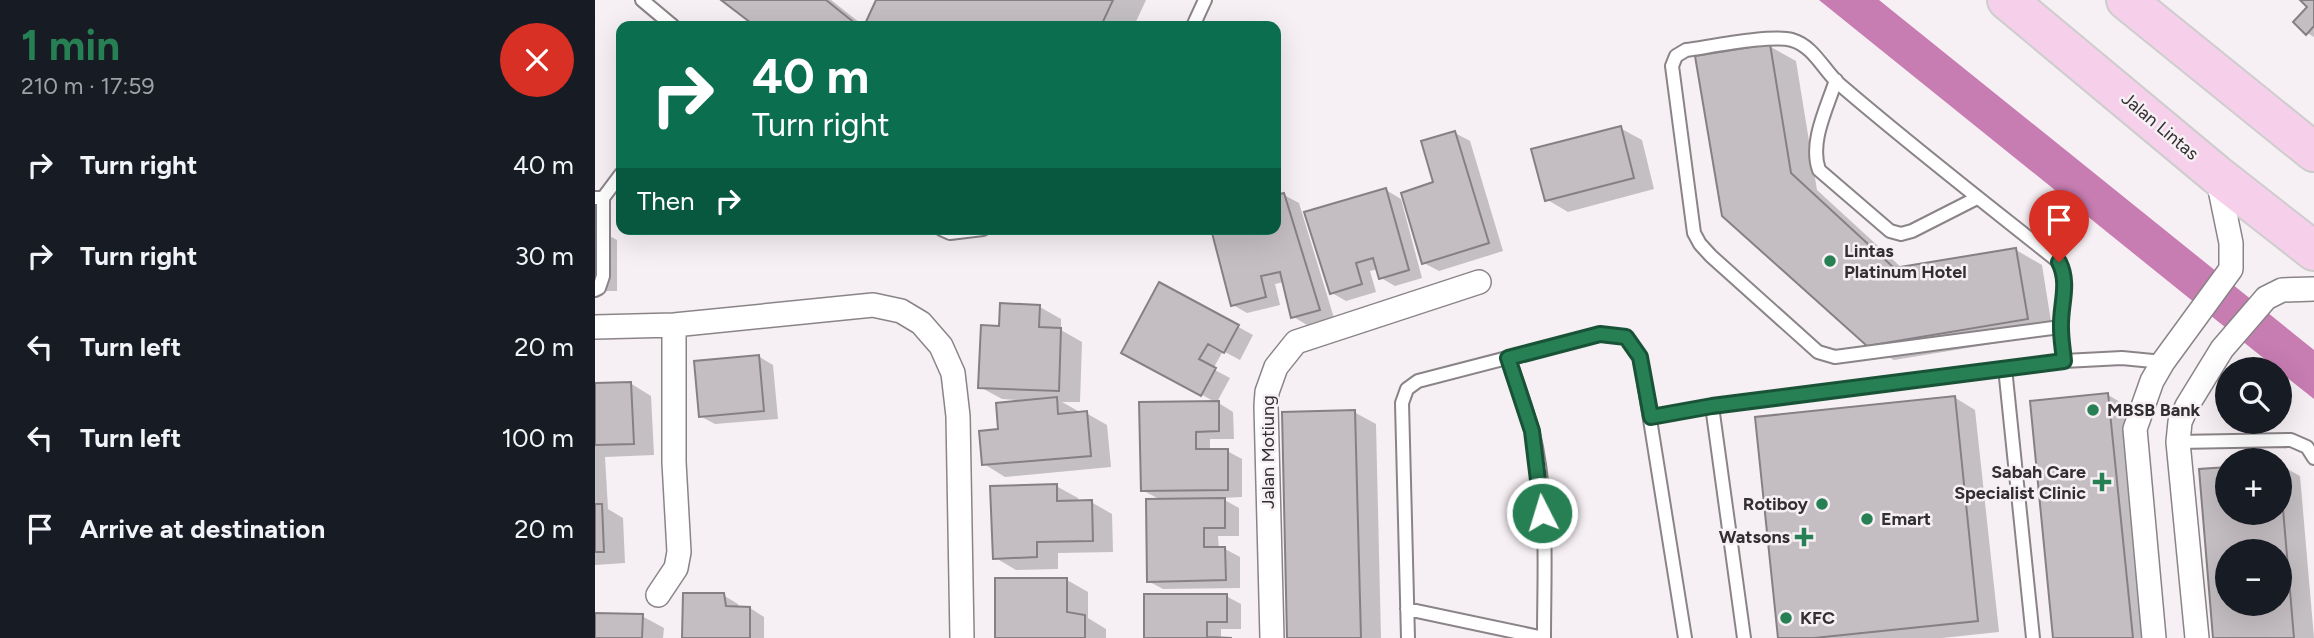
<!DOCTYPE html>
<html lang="en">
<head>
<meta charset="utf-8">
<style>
  :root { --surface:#171b24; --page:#242831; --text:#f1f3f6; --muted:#9ea1a6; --accent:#277f54 }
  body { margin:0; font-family:Figtree,sans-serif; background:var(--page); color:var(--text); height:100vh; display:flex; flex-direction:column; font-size:26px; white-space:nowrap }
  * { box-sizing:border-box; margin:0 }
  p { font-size:23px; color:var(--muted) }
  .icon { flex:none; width:38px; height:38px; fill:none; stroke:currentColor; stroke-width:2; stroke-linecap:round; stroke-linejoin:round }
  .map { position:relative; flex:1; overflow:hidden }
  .panel { display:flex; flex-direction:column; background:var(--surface); width:595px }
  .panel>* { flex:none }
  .banner { position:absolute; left:21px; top:21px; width:665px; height:214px; border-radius:14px; box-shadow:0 7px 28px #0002; background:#0b6e4f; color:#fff; overflow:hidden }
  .tools { position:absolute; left:1620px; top:357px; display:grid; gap:14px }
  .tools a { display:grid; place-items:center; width:77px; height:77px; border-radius:50%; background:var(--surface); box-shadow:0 7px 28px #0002; font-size:35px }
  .pin { position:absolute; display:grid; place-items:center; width:60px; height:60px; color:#fff; margin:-72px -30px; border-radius:50% 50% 50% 0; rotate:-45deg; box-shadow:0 0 7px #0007 }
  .pin .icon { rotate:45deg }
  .me { position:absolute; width:77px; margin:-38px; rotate:355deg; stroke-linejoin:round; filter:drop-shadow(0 0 5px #0008) }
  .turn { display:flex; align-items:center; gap:24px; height:147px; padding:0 21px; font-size:32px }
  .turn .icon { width:91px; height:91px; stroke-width:2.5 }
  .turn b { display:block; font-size:49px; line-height:60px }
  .then { display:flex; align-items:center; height:66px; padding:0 21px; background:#0003; gap:14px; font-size:26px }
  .round { display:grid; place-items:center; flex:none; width:74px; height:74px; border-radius:37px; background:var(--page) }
  .summary { display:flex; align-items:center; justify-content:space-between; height:119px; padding:0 21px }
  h1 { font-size:42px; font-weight:700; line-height:52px; color:var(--accent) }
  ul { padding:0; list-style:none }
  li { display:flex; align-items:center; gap:21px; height:91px; padding:0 21px }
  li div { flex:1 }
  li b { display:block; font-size:26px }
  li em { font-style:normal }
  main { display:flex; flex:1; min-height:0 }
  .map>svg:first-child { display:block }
</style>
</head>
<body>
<main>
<section class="panel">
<div class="summary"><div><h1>1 min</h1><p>210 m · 17:59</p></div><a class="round" style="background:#d93025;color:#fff"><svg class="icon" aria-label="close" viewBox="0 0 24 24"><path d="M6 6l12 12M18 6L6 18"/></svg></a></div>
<ul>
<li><svg class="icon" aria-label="right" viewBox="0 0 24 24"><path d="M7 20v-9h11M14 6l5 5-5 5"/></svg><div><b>Turn right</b></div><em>40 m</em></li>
<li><svg class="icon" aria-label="right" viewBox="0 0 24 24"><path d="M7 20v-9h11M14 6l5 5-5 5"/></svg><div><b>Turn right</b></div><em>30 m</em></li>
<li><svg class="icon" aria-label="left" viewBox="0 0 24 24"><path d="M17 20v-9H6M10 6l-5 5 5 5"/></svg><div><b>Turn left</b></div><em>20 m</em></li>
<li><svg class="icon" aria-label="left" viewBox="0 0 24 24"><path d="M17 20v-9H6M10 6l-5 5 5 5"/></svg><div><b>Turn left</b></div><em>100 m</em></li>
<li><svg class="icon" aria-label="arrive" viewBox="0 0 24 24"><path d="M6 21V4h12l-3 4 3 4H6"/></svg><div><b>Arrive at destination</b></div><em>20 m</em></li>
</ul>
</section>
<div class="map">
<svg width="1719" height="638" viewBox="0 0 1719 638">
  <rect width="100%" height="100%" fill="#f6eff3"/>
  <path fill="#c77cb2" d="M 1224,0 L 1284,0 L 1719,350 L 1719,399 L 1685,372 L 1685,369 L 1682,369 Z"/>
  <path fill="#0003" fill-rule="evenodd" d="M 128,0 L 236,0 L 269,26 L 163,26 Z
    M 283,0 L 551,0 L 539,26 L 271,26 Z
    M 1708,0 L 1719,0 L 1719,37 L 1712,33 L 1715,7 Z
    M 1174,46 L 1201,61 L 1222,190 L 1308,269 L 1421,250 L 1447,265 L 1458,334 L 1299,360 L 1273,345 L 1102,57 Z
    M 1025,128 L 1047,140 L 1059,189 L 973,212 L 951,199 Z
    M 860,133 L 875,141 L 908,251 L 844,271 L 829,263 Z
    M 791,190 L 806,199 L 827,278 L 800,286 L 786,278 L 783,269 L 775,271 L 781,292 L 751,301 L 737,293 Z
    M 689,195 L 704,203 L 739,318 L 712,325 L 697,316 L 689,282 L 680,284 L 685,305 L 652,313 L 638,305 L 681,229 L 681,197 Z
    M 0,228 L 22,240 L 22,291 L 0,291 Z
    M 565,284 L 658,335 L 645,360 L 628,351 L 618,369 L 635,378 L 622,402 L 638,412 L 639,439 L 615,439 L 615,451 L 632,451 L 647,459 L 647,497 L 626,498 L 644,508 L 644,536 L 623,536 L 624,549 L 630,549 L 645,557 L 645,588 L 568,589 L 553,581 L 566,500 L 547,490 L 622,403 L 543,360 Z
    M 445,307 L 466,319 L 466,330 L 487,342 L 485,402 L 467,402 L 483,411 L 483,414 L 491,413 L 512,425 L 516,467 L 410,477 L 389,464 L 422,402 L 422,400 L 407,399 L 385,387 L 406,328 Z
    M 163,356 L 178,365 L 183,419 L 120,424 L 105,416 Z
    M 35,383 L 56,396 L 59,455 L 10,457 L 13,509 L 28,518 L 30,563 L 0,565 L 0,385 Z
    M 1513,395 L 1534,407 L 1557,638 L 1460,638 Z
    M 1359,397 L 1380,410 L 1404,632 L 1347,638 L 1185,638 Z
    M 759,412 L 781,424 L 786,638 L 694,638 Z
    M 1685,465 L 1705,476 L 1719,638 L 1620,638 L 1633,513 L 1685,513 ZM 1633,551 L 1685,551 L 1685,604 L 1633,604 Z
    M 461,486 L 483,498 L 483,502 L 496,502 L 517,514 L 518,552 L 463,553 L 463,569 L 421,570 L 399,557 Z
    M 472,580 L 493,592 L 493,618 L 511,629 L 511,638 L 402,638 Z
    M 128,595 L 143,604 L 144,608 L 155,608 L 169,617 L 169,638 L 89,638 Z
    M 631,596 L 646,604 L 646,629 L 626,629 L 626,638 L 551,638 Z
    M 0,614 L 47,616 L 69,628 L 68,638 L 0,638 Z"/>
  <path fill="#c4bec2" stroke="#868084" stroke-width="2" fill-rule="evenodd" d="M 126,0 L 231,0 L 261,24 L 259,26 L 160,26 Z
    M 281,0 L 518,0 L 506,26 L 269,26 Z
    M 1705,0 L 1719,0 L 1719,26 L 1711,35 L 1698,22 L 1712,7 Z
    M 1175,44 L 1196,173 L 1299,268 L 1421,248 L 1433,319 L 1272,346 L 1127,216 L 1100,56 Z
    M 1026,126 L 1039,178 L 950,201 L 936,149 Z
    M 860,131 L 894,243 L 827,264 L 806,193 L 838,182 L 826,141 Z
    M 791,188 L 814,270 L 784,279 L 778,258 L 761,263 L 767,284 L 735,294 L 709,212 Z
    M 689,193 L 725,310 L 696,318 L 685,272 L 666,276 L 671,297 L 636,306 L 616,229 L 681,229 L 681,195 Z
    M 564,282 L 644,325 L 629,353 L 613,344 L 604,359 L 621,368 L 606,396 L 526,353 Z
    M 405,303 L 445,305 L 444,327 L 466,328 L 464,391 L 383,388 L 386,325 L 404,326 Z
    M 164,355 L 169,411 L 104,417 L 99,361 Z
    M 36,382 L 39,444 L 0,445 L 0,383 Z
    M 1513,393 L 1538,638 L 1458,638 L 1435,401 Z
    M 1360,396 L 1383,621 L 1219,638 L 1183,638 L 1160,417 Z
    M 462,397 L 463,414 L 492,411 L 496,456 L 387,465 L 384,431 L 403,429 L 401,403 Z
    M 624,401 L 624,431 L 601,432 L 601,449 L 633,449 L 633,490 L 546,491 L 544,402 Z
    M 760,410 L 766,638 L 692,638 L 687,412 Z
    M 1633,467 L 1633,513 L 1685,513 L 1685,474 L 1699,638 L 1618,638 L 1604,469 ZM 1633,551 L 1685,551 L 1685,604 L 1633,604 Z
    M 462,484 L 462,501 L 497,500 L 498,541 L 442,542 L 442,557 L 398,559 L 395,486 Z
    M 630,498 L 630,528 L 609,528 L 609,547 L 630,547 L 631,580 L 552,582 L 551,499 Z
    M 0,504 L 7,504 L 9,552 L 0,552 Z
    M 400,578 L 472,578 L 472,612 L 490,615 L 490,638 L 400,638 Z
    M 88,593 L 129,593 L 131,606 L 155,607 L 155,638 L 87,638 Z
    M 549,594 L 632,594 L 632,622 L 612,622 L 612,637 L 637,638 L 549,638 Z
    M 0,613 L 48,614 L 47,638 L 0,638 Z"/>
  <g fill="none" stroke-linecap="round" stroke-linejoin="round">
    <defs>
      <path id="service" d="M 47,0 L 78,26
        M 598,26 L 610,0
        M 1241,80 C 1232,108 1214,142 1224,170 L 1295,231 L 1306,234 L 1317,231 L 1382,198
        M 0,198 L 8,198 L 26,174
        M 346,229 L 355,233 L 388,229
        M 0,290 L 4,288 L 8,276 L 8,198
        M 1465,327 L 1240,357 L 1223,352 L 1116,256 L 1105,244 L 1099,233 L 1077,66 L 1081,56 L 1091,50 C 1114,47 1177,34 1197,40 C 1218,46 1228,69 1243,83 C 1315,145 1390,203 1464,262 C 1475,284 1465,305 1466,328 C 1466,339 1468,350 1469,361
        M 913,358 C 922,381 930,405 937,429 C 954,496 949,570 949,638
        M 1410,368 L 1438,638
        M 1117,406 L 1149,638
        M 1056,417 L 1117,406 L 1469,361 L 1527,358 L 1568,362
        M 1583,442 L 1696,440 L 1712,447 L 1719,458
        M 812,609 L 949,638
        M 813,638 L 807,403 L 812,389 L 823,381 L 1005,334 L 1031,337 L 1045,357 L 1090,638"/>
      <path id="minor" d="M 0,327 L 79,325 L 278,305 L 306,311 L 326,323 L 346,346 L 358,373 L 363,416 L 367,638
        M 63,595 L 81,568 L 84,552 L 79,462 L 79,325
        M 677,638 L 671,406 L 672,392 L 681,367 L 701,342 L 884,282
        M 1559,638 L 1540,429 L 1557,381 L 1568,362 L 1636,269 L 1636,243 L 1622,175
        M 1602,638 L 1583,442 L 1585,422 L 1592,406 L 1627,349 L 1671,298 L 1687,290 L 1719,289"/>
      <path id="trunk" d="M 1412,0 L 1622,175 L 1719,251
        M 1531,0 L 1719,152"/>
    </defs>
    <use href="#service" stroke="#8a8488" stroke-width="16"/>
    <use href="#minor" stroke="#8a8488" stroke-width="26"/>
    <use href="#trunk" stroke="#cecdce" stroke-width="42"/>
    <use href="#service" stroke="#fff" stroke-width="12"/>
    <use href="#minor" stroke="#fff" stroke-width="23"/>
    <use href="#trunk" stroke="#f6d0ea" stroke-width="38"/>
  </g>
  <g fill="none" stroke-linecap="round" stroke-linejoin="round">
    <defs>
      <path id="route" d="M 947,513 L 937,431 L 913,358 L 1005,334 L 1031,337 L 1045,357 L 1056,417 L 1117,406 L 1469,361 C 1468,350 1466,339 1466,328 C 1465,305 1475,284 1464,262"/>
    </defs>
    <use href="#route" stroke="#195337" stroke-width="18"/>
    <use href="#route" stroke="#277f54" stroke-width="12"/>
  </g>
  <g fill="#277f54" stroke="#f6eff3" stroke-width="2.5">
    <circle cx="1235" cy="261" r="7"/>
    <circle cx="1498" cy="410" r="7"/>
    <path d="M1503.5 471.5h7v7h7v7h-7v7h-7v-7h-7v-7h7z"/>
    <circle cx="1227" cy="504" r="7"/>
    <circle cx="1272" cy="519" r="7"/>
    <path d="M1205.5 526.5h7v7h7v7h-7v7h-7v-7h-7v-7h7z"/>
    <circle cx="1191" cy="618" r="7"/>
  </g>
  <g text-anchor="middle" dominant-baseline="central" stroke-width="5" stroke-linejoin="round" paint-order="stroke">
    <g font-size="18" fill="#322f31" stroke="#f6eff3">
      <text transform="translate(1565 126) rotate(40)">Jalan Lintas</text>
      <text transform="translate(673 452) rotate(-90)">Jalan Motiung</text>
    </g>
    <g font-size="18" font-weight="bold" fill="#322f31" stroke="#f6eff3" text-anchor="start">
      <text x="1249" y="251">Lintas<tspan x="1249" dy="21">Platinum Hotel</tspan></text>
      <text x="1512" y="410">MBSB Bank</text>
      <text x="1491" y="472" text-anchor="end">Sabah Care<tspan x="1491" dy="21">Specialist Clinic</tspan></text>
      <text x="1213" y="504" text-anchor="end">Rotiboy</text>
      <text x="1286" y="519">Emart</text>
      <text x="1195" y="537" text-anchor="end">Watsons</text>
      <text x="1205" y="618">KFC</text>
    </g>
  </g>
</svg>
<div class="tools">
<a><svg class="icon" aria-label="search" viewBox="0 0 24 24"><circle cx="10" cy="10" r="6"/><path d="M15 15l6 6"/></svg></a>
<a>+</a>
<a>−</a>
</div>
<div class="pin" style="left:1464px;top:262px;background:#d93025"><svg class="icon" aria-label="arrive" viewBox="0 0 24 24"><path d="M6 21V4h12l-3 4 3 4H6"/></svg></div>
<svg class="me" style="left:947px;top:513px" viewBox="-20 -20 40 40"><circle r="17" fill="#277f54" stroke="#fff" stroke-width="3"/><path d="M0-11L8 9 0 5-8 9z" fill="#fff"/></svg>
<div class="banner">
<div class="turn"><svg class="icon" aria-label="right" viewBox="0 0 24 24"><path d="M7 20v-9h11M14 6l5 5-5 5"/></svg><div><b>40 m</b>Turn right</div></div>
<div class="then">Then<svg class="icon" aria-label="right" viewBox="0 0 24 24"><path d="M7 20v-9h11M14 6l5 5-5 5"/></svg></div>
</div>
</div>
</main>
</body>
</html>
